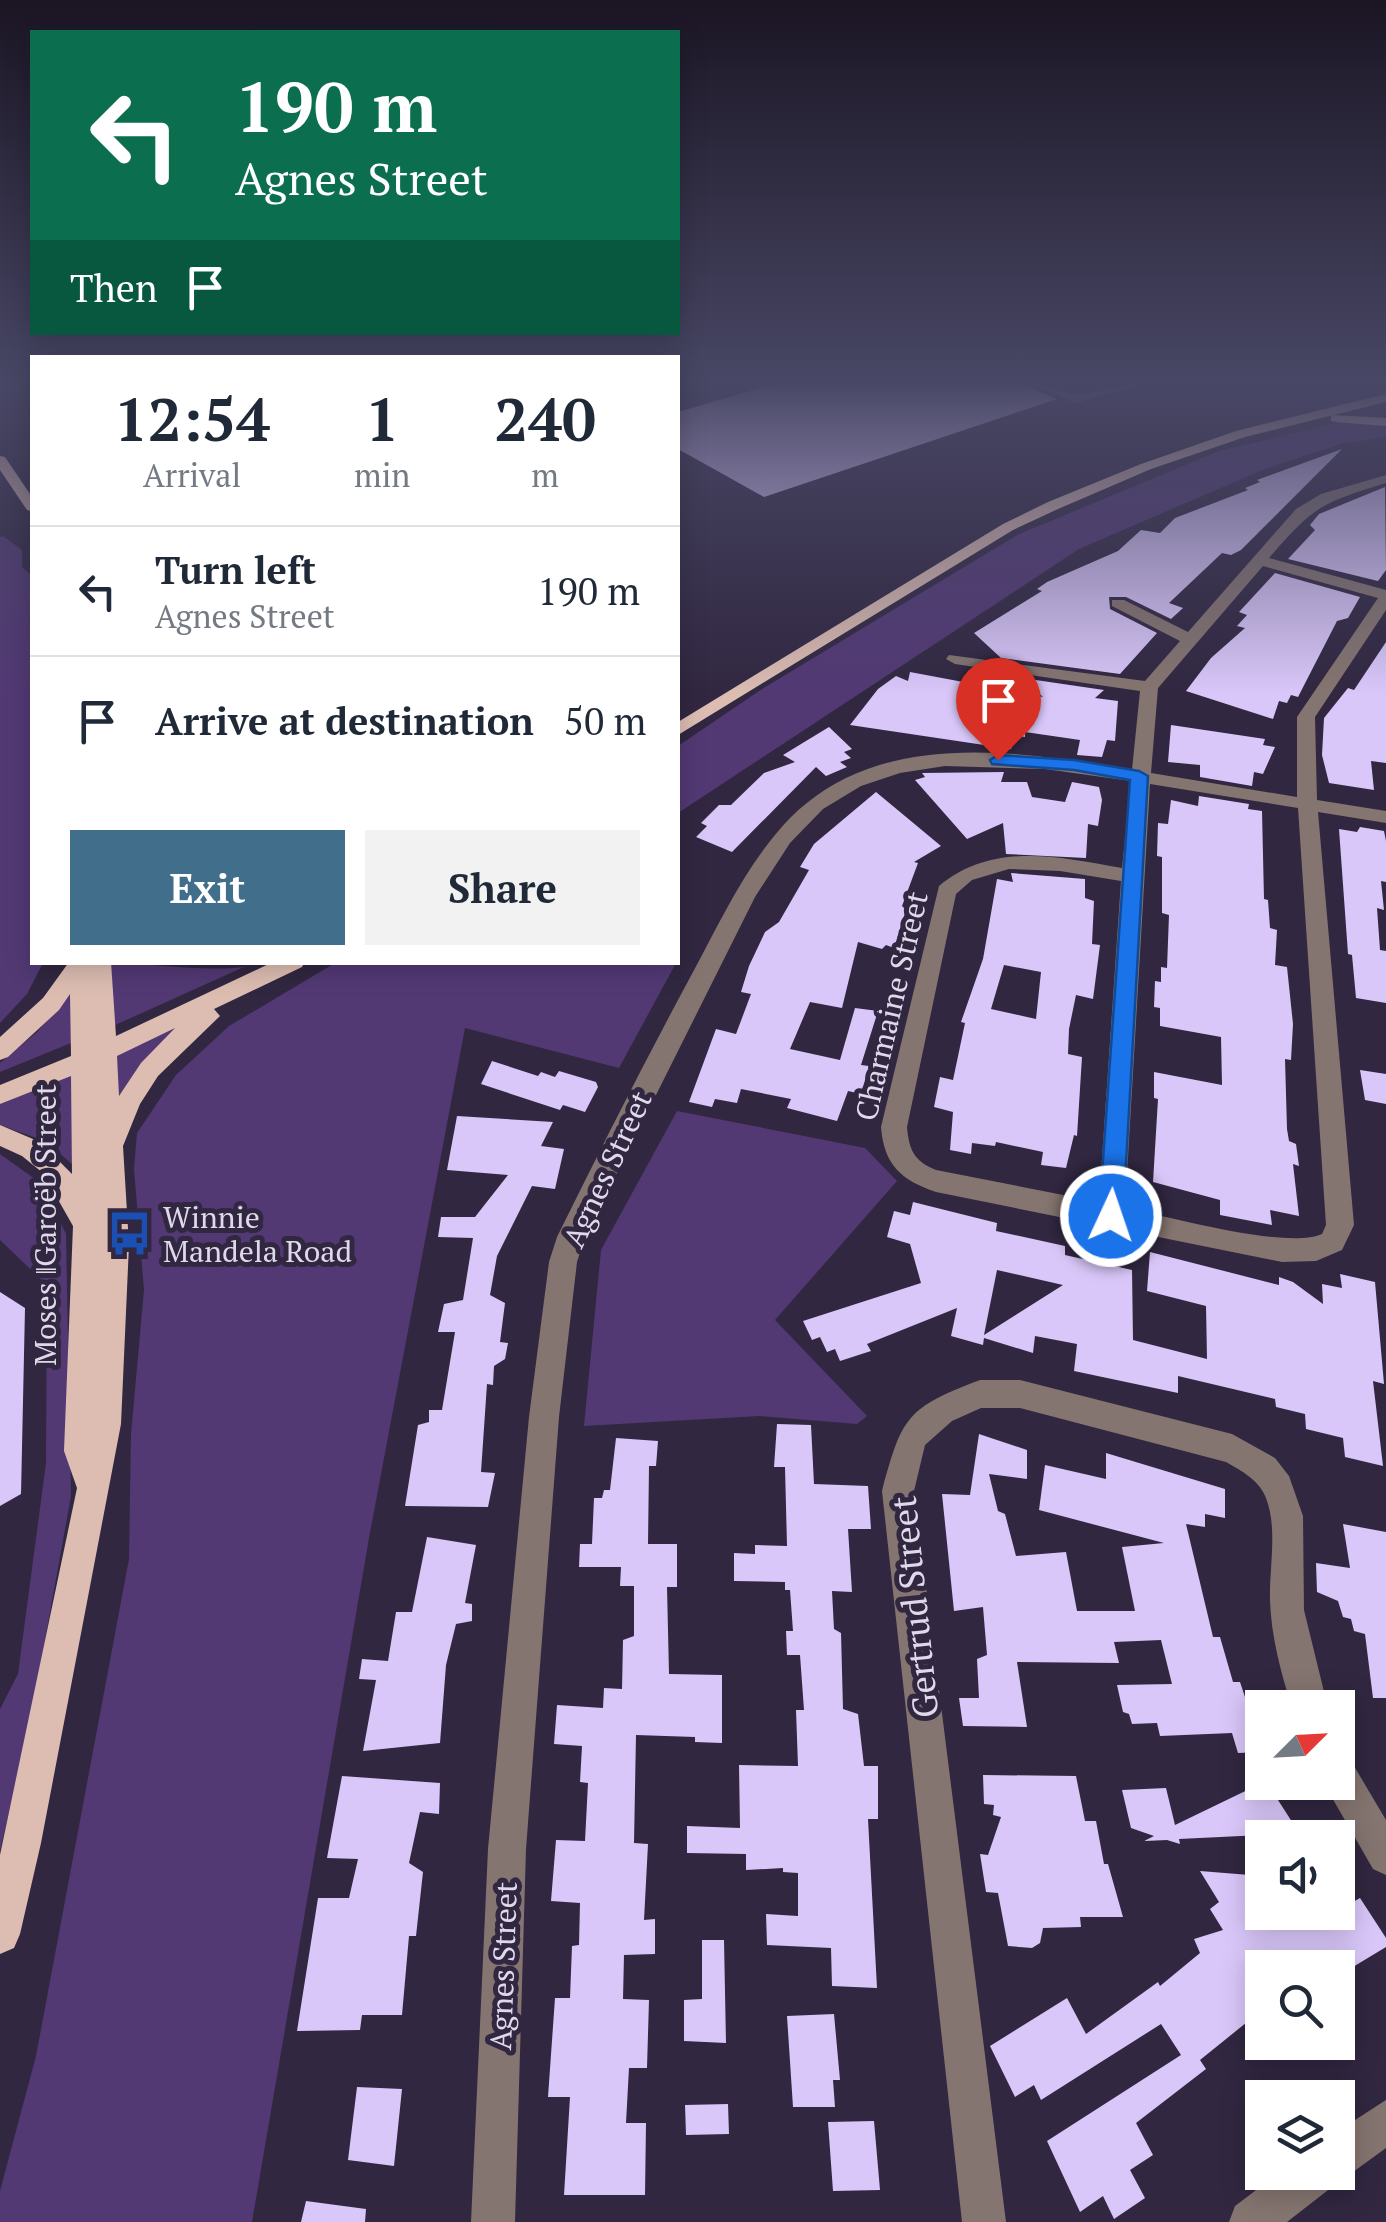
<!DOCTYPE html>
<html lang="en">
<head>
<meta charset="utf-8">
<style>
  :root { --surface:#fff; --page:#f2f2f3; --text:#1f2937; --muted:#747a83; --line:#e0e1e3; --accent:#416e8b }
  body { margin:0; font-family:"PT Serif",serif; background:var(--page); color:var(--text); height:100vh; display:flex; flex-direction:column; font-size:38px; white-space:nowrap }
  * { box-sizing:border-box; margin:0 }
  p { font-size:32px; color:var(--muted) }
  .icon { flex:none; width:55px; height:55px; fill:none; stroke:currentColor; stroke-width:2; stroke-linecap:round; stroke-linejoin:round }
  .map { position:relative; flex:1; overflow:hidden }
  .sheet { position:absolute; left:30px; top:355px; width:650px; height:610px; display:flex; flex-direction:column; background:var(--surface); border-radius:0px; box-shadow:0 5px 25px #0003 }
  .sheet>* { flex:none }
  .hud { position:absolute; left:30px; top:30px; width:650px; height:305px; border-radius:0px; box-shadow:0 5px 25px #0003; background:#0b6e4f; color:#fff; overflow:hidden }
  .needle { width:65px; rotate:66deg }
  .tools { position:absolute; left:1245px; top:1690px; display:grid; gap:20px }
  .tools a { display:grid; place-items:center; width:110px; height:110px; border-radius:0px; background:var(--surface); box-shadow:0 5px 25px #0003; font-size:50px }
  .pin { position:absolute; display:grid; place-items:center; width:85px; height:85px; color:#fff; margin:-102px -42px; border-radius:50% 50% 50% 0; rotate:-45deg; box-shadow:0 0 10px #0007 }
  .pin .icon { rotate:45deg }
  .me { position:absolute; width:110px; margin:-55px; rotate:3deg; stroke-linejoin:round; filter:drop-shadow(0 0 8px #0008) }
  .turn { display:flex; align-items:center; gap:35px; height:210px; padding:0 40px; font-size:45px }
  .turn .icon { width:130px; height:130px; stroke-width:2.5 }
  .turn b { display:block; font-size:70px; line-height:85px }
  .then { display:flex; align-items:center; height:95px; padding:0 40px; background:#0003; gap:20px; font-size:38px }
  .eta { display:flex; justify-content:space-evenly; align-items:center; height:170px; text-align:center }
  .eta b { font-size:60px; font-weight:700; line-height:70px }
  .cta { display:flex; gap:20px; margin-top:auto; padding:20px 40px }
  .cta a { flex:1; height:115px; border-radius:0px; background:var(--accent); color:#fff; font-size:40px; font-weight:700; line-height:115px; text-align:center }
  .cta a+a { background:var(--page); color:var(--text) }
  ul { padding:0; list-style:none }
  li { display:flex; align-items:center; gap:30px; height:130px; padding:0 40px; border-top:2px solid var(--line) }
  li div { flex:1 }
  li b { display:block; font-size:38px }
  li em { font-style:normal }
  .map>svg:first-child { display:block }
</style>
</head>
<body>
<div class="map">
<svg width="1386" height="2222" viewBox="0 0 1386 2222">
  <rect width="100%" height="100%" fill="#312741"/>
  <path fill="#523974" d="M 1345,421 L 1386,425 L 1386,437 L 1341,444 L 1267,468 L 1079,549 L 678,813 L 678,746 L 762,689 L 1019,534 L 1219,451 Z
    M 3,536 L 22,550 L 22,567 L 32,576 L 32,962 L 43,963 L 27,994 L 0,1023 L 0,537 Z
    M 108,963 C 154,963 198,972 244,967 L 113,1026 Z
    M 335,963 L 676,963 L 619,1068 L 465,1028 L 369,1538 L 252,2222 L 0,2222 L 0,2191 L 36,2056 L 129,1559 L 131,1434 L 144,1290 L 134,1169 L 137,1133 L 176,1075 L 229,1026 Z
    M 72,989 L 71,1043 L 0,1072 L 0,1063 L 37,1032 Z
    M 187,1021 L 148,1057 L 118,1097 L 112,1055 Z
    M 73,1072 L 72,1164 L 45,1141 L 0,1125 L 0,1101 Z
    M 677,1111 L 865,1148 L 897,1181 L 775,1320 L 867,1416 L 857,1424 L 759,1416 L 584,1426 L 601,1250 Z
    M 0,1154 L 42,1184 L 66,1234 L 71,1496 L 31,1717 L 0,1851 L 0,1709 L 18,1674 L 46,1463 L 47,1285 L 0,1240 Z"/>
  <path fill="#d9c7f9" fill-rule="evenodd" d="M 774,384 L 1022,384 L 1057,399 L 764,497 L 678,449 L 678,412 Z
    M 1342,449 L 1241,550 L 1231,555 L 1222,553 L 1169,603 L 1183,608 L 1171,619 L 1126,597 L 1109,597 L 1110,609 L 1157,633 L 1120,674 L 1001,658 L 974,633 L 1042,591 L 1037,589 L 1047,582 L 1118,551 L 1141,530 L 1160,533 L 1175,518 L 1248,490 L 1245,488 L 1260,482 L 1257,480 Z
    M 1385,487 L 1386,570 L 1378,581 L 1288,559 L 1315,530 L 1310,525 L 1319,514 Z
    M 1275,573 L 1360,597 L 1348,618 L 1337,621 L 1298,697 L 1291,695 L 1287,703 L 1279,701 L 1273,719 L 1186,691 L 1211,658 L 1245,628 L 1237,626 L 1247,615 L 1239,612 Z
    M 1386,642 L 1386,763 L 1371,761 L 1374,790 L 1329,783 L 1322,755 L 1324,718 L 1348,688 L 1354,690 Z
    M 910,672 L 1043,697 L 1022,678 L 1104,690 L 1095,698 L 1118,701 L 1115,741 L 1107,740 L 1102,757 L 1077,755 L 1080,740 L 1025,732 L 1025,737 L 1015,735 L 1011,749 L 850,725 L 878,689 L 896,676 L 908,681 Z
    M 1171,725 L 1265,739 L 1263,745 L 1275,747 L 1263,774 L 1254,772 L 1252,786 L 1200,777 L 1200,765 L 1168,762 Z
    M 829,727 L 852,749 L 844,752 L 851,758 L 840,762 L 847,767 L 826,776 L 816,767 L 732,852 L 696,837 L 707,826 L 701,823 L 719,805 L 731,805 L 764,773 L 795,762 L 783,755 Z
    M 1004,772 L 1001,782 L 1027,782 L 1032,797 L 1065,802 L 1072,782 L 1099,787 L 1102,800 L 1098,826 L 1088,824 L 1086,858 L 1006,854 L 1003,823 L 967,839 L 915,780 L 925,777 L 922,773 Z
    M 876,792 L 941,846 L 914,862 L 918,863 L 902,906 L 906,910 L 894,948 L 886,945 L 882,949 L 858,942 L 842,1008 L 810,1002 L 790,1049 L 840,1060 L 855,1008 L 878,1011 L 861,1065 L 869,1066 L 861,1094 L 848,1091 L 837,1121 L 787,1108 L 791,1099 L 741,1089 L 737,1103 L 715,1099 L 712,1107 L 689,1102 L 716,1029 L 736,1034 L 751,994 L 741,992 L 749,966 L 765,932 L 779,922 L 809,870 L 800,867 L 814,844 Z
    M 1199,796 L 1249,804 L 1248,809 L 1262,811 L 1264,899 L 1268,900 L 1270,928 L 1277,930 L 1275,965 L 1287,967 L 1293,1024 L 1291,1060 L 1285,1059 L 1287,1129 L 1289,1141 L 1296,1144 L 1299,1166 L 1293,1164 L 1299,1216 L 1270,1210 L 1272,1225 L 1220,1215 L 1220,1200 L 1153,1182 L 1158,1099 L 1154,1098 L 1154,1072 L 1222,1085 L 1221,1037 L 1160,1026 L 1160,1008 L 1154,1007 L 1155,981 L 1161,982 L 1161,967 L 1167,968 L 1169,915 L 1162,913 L 1162,857 L 1157,856 L 1158,823 L 1168,824 L 1171,800 L 1198,806 Z
    M 1360,827 L 1384,831 L 1386,841 L 1386,882 L 1381,881 L 1384,910 L 1377,908 L 1380,950 L 1386,951 L 1386,1003 L 1356,998 L 1352,955 L 1348,954 L 1339,829 L 1357,832 Z
    M 1011,873 L 1085,879 L 1085,898 L 1094,901 L 1092,944 L 1100,945 L 1093,999 L 1076,995 L 1069,1029 L 1068,1054 L 1082,1057 L 1077,1136 L 1074,1135 L 1066,1168 L 1041,1165 L 1043,1152 L 996,1142 L 995,1146 L 972,1143 L 971,1154 L 950,1150 L 953,1112 L 934,1107 L 940,1077 L 953,1080 L 965,1023 L 961,1022 L 983,959 L 997,879 L 1013,882 ZM 1004,965 L 1041,972 L 1036,1019 L 991,1009 Z
    M 492,1061 L 538,1076 L 541,1072 L 555,1077 L 559,1071 L 596,1082 L 598,1087 L 585,1112 L 563,1105 L 560,1110 L 481,1084 Z
    M 1360,1070 L 1386,1074 L 1386,1104 L 1365,1100 Z
    M 457,1116 L 553,1122 L 541,1146 L 564,1149 L 555,1189 L 532,1186 L 497,1256 L 490,1295 L 505,1303 L 500,1342 L 508,1343 L 505,1359 L 494,1366 L 493,1385 L 487,1384 L 481,1472 L 495,1473 L 488,1507 L 405,1506 L 418,1425 L 429,1422 L 429,1410 L 442,1410 L 455,1332 L 438,1332 L 444,1304 L 463,1300 L 473,1238 L 438,1237 L 441,1217 L 475,1217 L 508,1175 L 447,1170 Z
    M 913,1202 L 997,1223 L 996,1231 L 1065,1246 L 1065,1255 L 1132,1270 L 1133,1340 L 1207,1359 L 1206,1306 L 1147,1291 L 1150,1252 L 1279,1285 L 1279,1277 L 1293,1282 L 1323,1304 L 1322,1284 L 1342,1288 L 1340,1274 L 1375,1282 L 1384,1384 L 1373,1381 L 1383,1466 L 1345,1457 L 1343,1438 L 1306,1429 L 1305,1414 L 1276,1407 L 1275,1399 L 1178,1376 L 1178,1393 L 1074,1371 L 1077,1344 L 1035,1336 L 1033,1353 L 984,1338 L 983,1345 L 951,1336 L 957,1308 L 867,1344 L 871,1351 L 840,1361 L 835,1349 L 827,1352 L 820,1337 L 812,1340 L 803,1321 L 921,1283 L 910,1244 L 887,1237 L 894,1211 L 910,1215 ZM 997,1270 L 1063,1285 L 984,1335 Z
    M 0,1292 L 25,1308 L 21,1494 L 0,1506 Z
    M 777,1424 L 811,1425 L 814,1484 L 868,1486 L 871,1529 L 848,1529 L 852,1592 L 832,1591 L 834,1629 L 841,1633 L 843,1709 L 858,1714 L 864,1766 L 878,1766 L 878,1819 L 868,1819 L 877,1988 L 832,1986 L 831,1948 L 767,1945 L 766,1914 L 798,1916 L 798,1873 L 783,1872 L 783,1868 L 746,1870 L 746,1854 L 687,1853 L 687,1826 L 740,1828 L 739,1765 L 798,1766 L 796,1710 L 804,1710 L 800,1655 L 787,1655 L 786,1631 L 793,1631 L 790,1590 L 785,1590 L 785,1582 L 734,1581 L 734,1553 L 755,1554 L 755,1545 L 787,1546 L 785,1467 L 774,1467 Z
    M 979,1434 L 1027,1450 L 1027,1479 L 989,1474 L 998,1511 L 1005,1514 L 1016,1556 L 1066,1552 L 1077,1611 L 1135,1611 L 1122,1547 L 1164,1543 L 1039,1510 L 1045,1465 L 1106,1479 L 1106,1453 L 1225,1489 L 1225,1518 L 1205,1514 L 1205,1527 L 1186,1524 L 1213,1637 L 1220,1637 L 1233,1682 L 1240,1682 L 1247,1703 L 1257,1708 L 1262,1725 L 1262,1752 L 1238,1753 L 1232,1733 L 1160,1736 L 1157,1723 L 1132,1724 L 1129,1714 L 1123,1712 L 1117,1685 L 1172,1684 L 1161,1640 L 1114,1642 L 1119,1663 L 1017,1662 L 1027,1727 L 963,1726 L 959,1698 L 979,1698 L 977,1659 L 987,1655 L 983,1607 L 954,1611 L 942,1494 L 970,1495 Z
    M 616,1438 L 658,1441 L 656,1466 L 649,1466 L 648,1544 L 677,1544 L 677,1587 L 667,1587 L 669,1674 L 722,1675 L 722,1743 L 695,1742 L 695,1737 L 636,1735 L 634,1843 L 648,1844 L 644,1920 L 655,1919 L 655,1954 L 624,1955 L 623,1999 L 649,2000 L 647,2068 L 629,2068 L 626,2123 L 646,2123 L 645,2195 L 564,2195 L 570,2097 L 548,2097 L 555,1998 L 570,1998 L 572,1946 L 579,1945 L 580,1903 L 551,1901 L 556,1840 L 585,1841 L 588,1783 L 580,1782 L 582,1746 L 554,1744 L 557,1705 L 603,1708 L 604,1688 L 622,1689 L 623,1640 L 634,1636 L 634,1586 L 620,1586 L 621,1567 L 579,1567 L 580,1544 L 592,1544 L 594,1498 L 602,1498 L 604,1490 L 610,1490 Z
    M 1343,1524 L 1386,1532 L 1386,1698 L 1373,1698 L 1365,1634 L 1354,1631 L 1351,1619 L 1343,1617 L 1338,1601 L 1317,1592 L 1316,1563 L 1350,1568 Z
    M 427,1537 L 476,1545 L 465,1603 L 472,1604 L 472,1621 L 456,1624 L 446,1665 L 440,1743 L 363,1751 L 376,1680 L 359,1679 L 362,1659 L 388,1661 L 396,1612 L 412,1612 Z
    M 983,1775 L 1076,1776 L 1085,1821 L 1096,1821 L 1104,1864 L 1108,1864 L 1123,1917 L 1080,1917 L 1081,1927 L 1043,1928 L 1040,1943 L 1032,1948 L 1008,1946 L 998,1893 L 986,1892 L 980,1854 L 988,1855 L 1001,1817 L 993,1815 L 994,1805 L 984,1804 Z
    M 342,1776 L 440,1783 L 439,1814 L 420,1812 L 409,1863 L 423,1872 L 416,1936 L 409,1936 L 402,2015 L 362,2015 L 360,2030 L 297,2031 L 318,1898 L 349,1898 L 358,1859 L 327,1858 Z
    M 1264,1782 L 1275,1782 L 1284,1797 L 1278,1800 L 1294,1825 L 1282,1834 L 1179,1839 L 1180,1844 L 1167,1840 L 1144,1841 L 1154,1836 L 1131,1828 L 1122,1790 L 1166,1788 L 1175,1825 Z
    M 1200,1871 L 1262,1876 L 1262,1912 L 1292,1912 L 1304,1930 L 1360,1898 L 1386,1938 L 1386,1947 L 1338,1976 L 1338,1968 L 1262,1968 L 1262,2010 L 1200,2060 L 1206,2069 L 1136,2123 L 1153,2155 L 1130,2170 L 1145,2198 L 1114,2219 L 1103,2196 L 1080,2212 L 1047,2141 L 1181,2055 L 1161,2024 L 1041,2100 L 1034,2085 L 1015,2097 L 990,2046 L 1067,1998 L 1086,2034 L 1158,1982 L 1160,1986 L 1200,1953 L 1194,1939 L 1223,1930 L 1210,1909 L 1219,1902 Z
    M 702,1940 L 724,1940 L 726,2043 L 684,2041 L 684,2000 L 702,1999 Z
    M 834,2014 L 840,2080 L 833,2080 L 835,2107 L 793,2107 L 787,2016 Z
    M 357,2087 L 402,2089 L 394,2166 L 348,2160 Z
    M 728,2104 L 729,2134 L 686,2135 L 685,2105 Z
    M 874,2121 L 880,2190 L 833,2191 L 828,2122 Z
    M 306,2201 L 366,2209 L 365,2222 L 301,2222 Z"/>
  <g fill="none" stroke-linecap="round" stroke-linejoin="round">
    <path fill="#857570" fill-rule="evenodd" d="M 1032,384 C 1049,384 1064,395 1079,394 C 1101,393 1120,384 1143,384 L 1075,403 Z
      M 1386,475 L 1386,483 C 1321,503 1314,506 1269,558 L 1386,590 L 1386,610 L 1315,717 L 1317,800 L 1386,811 L 1386,823 L 1318,812 L 1354,1225 L 1342,1250 L 1316,1261 L 1282,1262 L 936,1192 C 901,1180 884,1165 881,1127 L 939,886 C 993,841 1058,857 1122,868 L 1131,781 L 1045,769 L 945,766 L 900,773 L 861,786 L 823,809 L 790,843 L 755,897 L 585,1237 L 577,1262 L 559,1417 L 526,1849 L 515,2222 L 471,2222 L 488,1849 L 529,1417 L 549,1262 L 557,1237 C 601,1148 646,1059 693,972 C 718,926 741,876 775,835 C 794,811 819,791 846,778 C 932,736 1042,755 1132,770 L 1140,691 L 955,664 L 946,659 L 949,655 L 1145,681 L 1180,641 L 1112,606 L 1112,600 L 1124,600 L 1188,632 L 1296,509 L 1321,494 ZM 1263,566 L 1378,598 L 1297,717 L 1297,797 L 1151,773 L 1158,688 ZM 1150,784 L 1298,808 L 1326,1225 L 1322,1234 C 1286,1250 1168,1216 1125,1208 ZM 1009,869 L 1060,871 L 1121,881 L 1099,1202 L 936,1170 C 914,1161 909,1150 907,1127 L 956,894 L 972,880 Z
      M 980,1380 L 1020,1380 L 1232,1434 L 1275,1458 L 1289,1476 L 1303,1516 L 1304,1610 L 1328,1708 L 1292,1708 C 1281,1673 1271,1636 1270,1600 C 1269,1567 1278,1530 1266,1498 C 1260,1481 1242,1471 1226,1462 L 1020,1408 L 981,1408 L 952,1421 L 925,1445 L 914,1491 L 1006,2222 L 962,2222 L 882,1491 C 902,1417 906,1408 980,1380 Z
      M 1338,1756 L 1351,1761 L 1386,1820 L 1386,1875 L 1373,1869 L 1323,1782 L 1338,1782 Z
      M 1386,2100 L 1386,2148 L 1353,2172 L 1336,2178 L 1332,2187 L 1287,2222 L 1229,2222 L 1235,2206 L 1280,2172 L 1338,2172 L 1338,2131 Z"/>
    <path fill="#ddbdb2" fill-rule="evenodd" d="M 1386,394 L 1386,402 L 1245,437 L 1151,469 L 1058,509 L 1013,530 L 678,735 L 678,722 L 1003,524 L 1048,502 L 1141,464 L 1236,431 Z
      M 1331,415 L 1386,418 L 1386,426 L 1336,422 L 1331,421 Z
      M 0,456 L 5,457 L 32,497 L 32,511 L 27,510 L 0,470 Z
      M 69,962 L 111,962 L 116,1036 L 273,962 L 305,962 L 302,967 L 214,1009 L 220,1016 L 158,1076 L 140,1104 L 123,1146 L 129,1245 L 121,1424 L 41,1843 L 20,1934 L 14,1948 L 0,1954 L 0,1855 L 77,1488 L 64,1451 L 73,1226 L 43,1173 L 22,1156 L 0,1146 L 0,1125 L 40,1142 L 72,1174 L 71,1076 L 0,1104 L 0,1085 L 71,1056 L 70,994 L 59,1010 L 8,1057 L 0,1060 L 0,1037 L 43,998 ZM 175,1028 L 141,1063 L 119,1096 L 117,1056 Z"/>
  </g>
  <linearGradient id="sky" x2="0" y2="1"><stop stop-color="#1b1524"/><stop offset="0.55" stop-color="#484765"/><stop offset="1" stop-color="#484765" stop-opacity="0"/></linearGradient>
  <rect width="1386" height="695" fill="url(#sky)"/>
  <path fill="#1a73e8" stroke="#114b97" stroke-width="2.5" d="M 998,755 L 1074,760 L 1139,771 L 1148,776 L 1123,1216 L 1120,1223 L 1103,1223 L 1099,1216 L 1130,780 L 1074,770 L 992,764 L 990,760 Z"/>
  <defs>
    <symbol id="bus-bare" viewBox="-9 -9 18 18"><path d="M-5-6H5V4H4V6H2V4H-2V6H-4V4H-5ZM-3.5-4V0h7V-4ZM-3.5 1.2v1.5H-2V1.2ZM2 1.2v1.5H3.5V1.2Z" fill="#1a4fb4" stroke="#312741" stroke-width="2.5" paint-order="stroke"/></symbol>
  </defs>
  <g fill-rule="evenodd">
    <use href="#bus-bare" x="98" y="1202" width="63" height="63"/>
  </g>
  <g text-anchor="middle" dominant-baseline="central" stroke-width="10" stroke-linejoin="round" paint-order="stroke">
    <g font-size="30" fill="#dfd9ea" stroke="#312741">
      <text transform="translate(891 1006) rotate(-77)">Charmaine Street</text>
      <text transform="translate(607 1169) rotate(-65)">Agnes Street</text>
      <text transform="translate(45 1225) rotate(-90)">Moses ǁGaroëb Street</text>
      <text transform="translate(503 1966) rotate(-88)">Agnes Street</text>
    </g>
    <g font-size="30" fill="#dfd9ea" stroke="#312741" text-anchor="start">
      <text x="163" y="1217">Winnie<tspan x="163" dy="34">Mandela Road</tspan></text>
    </g>
    <g font-size="35" fill="#dfd9ea" stroke="#312741">
      <text transform="translate(914 1607) rotate(-96)">Gertrud Street</text>
    </g>
  </g>
</svg>
<div class="tools">
<a><svg class="needle" viewBox="-14 -14 28 28"><path d="M0-13l5 13h-10z" fill="#e53935"/><path d="M0 13l5-13h-10z" fill="#747a83"/></svg></a>
<a><svg class="icon" aria-label="sound" viewBox="0 0 24 24"><path d="M4 9h4l5-4v14l-5-4H4zM17 9q2 3 0 6"/></svg></a>
<a><svg class="icon" aria-label="search" viewBox="0 0 24 24"><circle cx="10" cy="10" r="6"/><path d="M15 15l6 6"/></svg></a>
<a><svg class="icon" aria-label="layers" viewBox="0 0 24 24"><path d="M12 4l9 5-9 5-9-5zM3 14l9 5 9-5"/></svg></a>
</div>
<div class="pin" style="left:998px;top:760px;background:#d93025"><svg class="icon" aria-label="arrive" viewBox="0 0 24 24"><path d="M6 21V4h12l-3 4 3 4H6"/></svg></div>
<svg class="me" style="left:1111px;top:1216px" viewBox="-20 -20 40 40"><circle r="17" fill="#1a73e8" stroke="#fff" stroke-width="3"/><path d="M0-11L8 9 0 5-8 9z" fill="#fff"/></svg>
<div class="hud">
<div class="turn"><svg class="icon" aria-label="left" viewBox="0 0 24 24"><path d="M17 20v-9H6M10 6l-5 5 5 5"/></svg><div><b>190 m</b>Agnes Street</div></div>
<div class="then">Then<svg class="icon" aria-label="arrive" viewBox="0 0 24 24"><path d="M6 21V4h12l-3 4 3 4H6"/></svg></div>
</div>
<section class="sheet">
<div class="eta">
<div><b>12:54</b><p>Arrival</p></div>
<div><b>1</b><p>min</p></div>
<div><b>240</b><p>m</p></div>
</div>
<ul>
<li><svg class="icon" aria-label="left" viewBox="0 0 24 24"><path d="M17 20v-9H6M10 6l-5 5 5 5"/></svg><div><b>Turn left</b><p>Agnes Street</p></div><em>190 m</em></li>
<li><svg class="icon" aria-label="arrive" viewBox="0 0 24 24"><path d="M6 21V4h12l-3 4 3 4H6"/></svg><div><b>Arrive at destination</b></div><em>50 m</em></li>
</ul>
<div class="cta"><a>Exit</a><a>Share</a></div>
</section>
</div>
</body>
</html>
